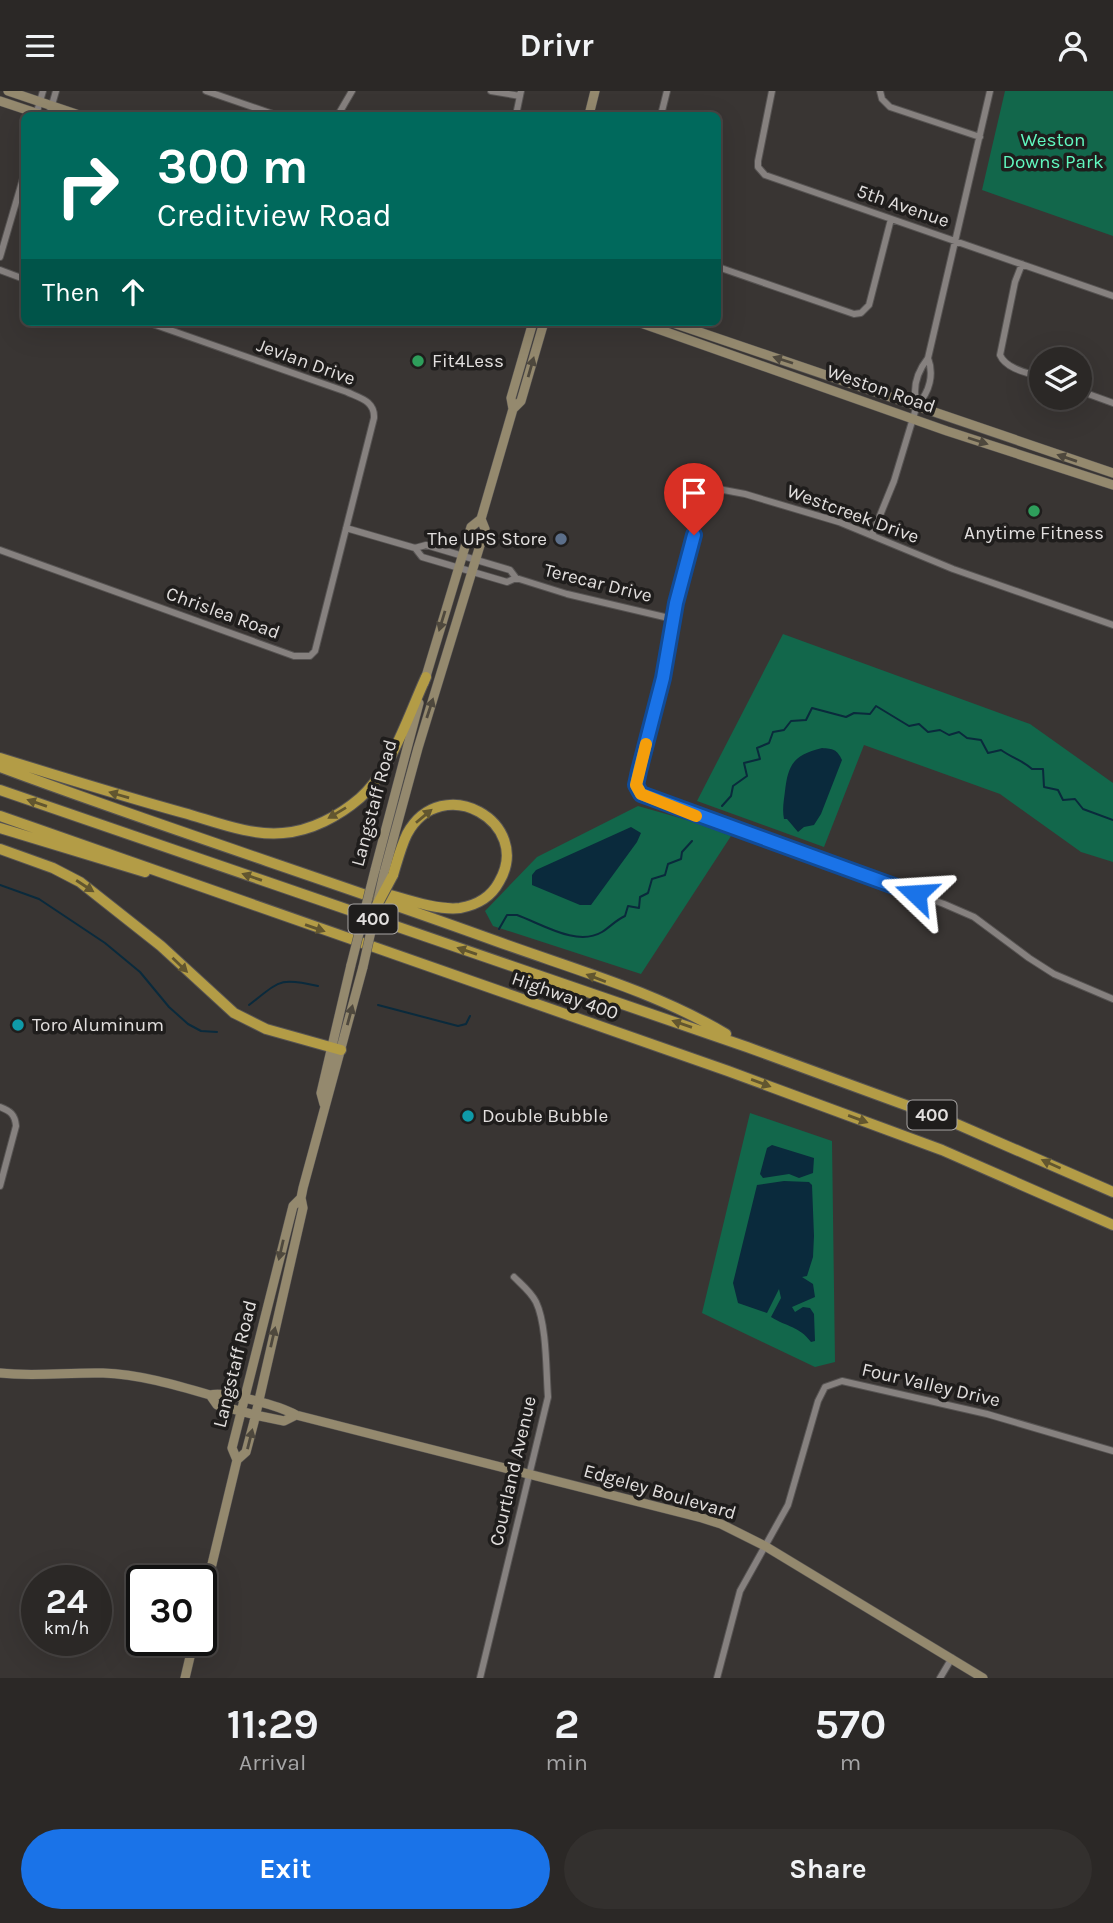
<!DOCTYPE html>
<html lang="en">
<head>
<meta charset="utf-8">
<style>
  :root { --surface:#2b2826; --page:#33302e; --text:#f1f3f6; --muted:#a6a6a7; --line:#474443; --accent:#1a73e8 }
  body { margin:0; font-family:Karla,sans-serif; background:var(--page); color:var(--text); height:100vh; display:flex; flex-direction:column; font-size:26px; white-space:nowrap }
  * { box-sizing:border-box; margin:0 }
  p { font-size:23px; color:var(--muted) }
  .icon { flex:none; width:38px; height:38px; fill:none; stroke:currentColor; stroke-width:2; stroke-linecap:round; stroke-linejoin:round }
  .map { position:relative; height:1587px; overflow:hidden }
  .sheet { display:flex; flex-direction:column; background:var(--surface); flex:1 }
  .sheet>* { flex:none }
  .guide { position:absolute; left:21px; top:21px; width:700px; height:214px; border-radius:10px; box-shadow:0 7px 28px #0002,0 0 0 2px var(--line); background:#00695c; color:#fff; overflow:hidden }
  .fabs { position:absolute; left:1029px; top:256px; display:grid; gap:14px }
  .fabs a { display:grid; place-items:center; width:63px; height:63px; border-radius:50%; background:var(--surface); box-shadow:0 7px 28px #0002,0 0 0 2px var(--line); font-size:35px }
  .speed { position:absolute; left:21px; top:1474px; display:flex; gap:14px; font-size:35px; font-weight:700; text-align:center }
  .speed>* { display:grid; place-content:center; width:91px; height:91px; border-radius:50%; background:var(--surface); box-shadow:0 7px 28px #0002,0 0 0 2px var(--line); line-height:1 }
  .speed small { font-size:18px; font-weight:400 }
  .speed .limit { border:4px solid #111; border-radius:10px; background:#fff; color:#111 }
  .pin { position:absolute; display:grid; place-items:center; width:60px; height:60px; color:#fff; margin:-72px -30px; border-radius:50% 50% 50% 0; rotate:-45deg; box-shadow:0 0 7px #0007 }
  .pin .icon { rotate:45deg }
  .me { position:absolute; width:77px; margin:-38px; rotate:290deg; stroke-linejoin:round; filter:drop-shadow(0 0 5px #0008) }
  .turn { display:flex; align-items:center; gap:24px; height:147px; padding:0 21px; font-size:32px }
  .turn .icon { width:91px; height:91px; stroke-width:2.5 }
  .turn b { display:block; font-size:49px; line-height:60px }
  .then { display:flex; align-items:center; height:66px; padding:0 21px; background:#0003; gap:14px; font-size:26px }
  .eta { display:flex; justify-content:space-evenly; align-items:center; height:119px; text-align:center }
  .eta b { font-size:42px; font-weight:700; line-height:49px }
  .button { display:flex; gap:14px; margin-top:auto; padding:14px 21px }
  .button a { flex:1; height:80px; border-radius:42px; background:var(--accent); color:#fff; font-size:28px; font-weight:700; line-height:80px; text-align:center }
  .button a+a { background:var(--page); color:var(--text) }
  header { display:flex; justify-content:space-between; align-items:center; height:91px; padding:0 21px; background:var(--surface); font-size:32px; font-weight:700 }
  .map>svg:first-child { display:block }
</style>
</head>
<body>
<header><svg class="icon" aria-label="menu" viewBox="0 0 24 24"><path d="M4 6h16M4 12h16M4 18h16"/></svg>Drivr<svg class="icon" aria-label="person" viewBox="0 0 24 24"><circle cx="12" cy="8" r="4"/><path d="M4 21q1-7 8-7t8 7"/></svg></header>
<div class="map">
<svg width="1113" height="1587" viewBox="0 0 1113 1587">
  <rect width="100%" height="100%" fill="#393533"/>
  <path fill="#12674b" d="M 1005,0 L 1113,0 L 1113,145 L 982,99 Z
    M 783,543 L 1030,633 L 1113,692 L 1113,771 L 1081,761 L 1000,703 L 864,654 L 824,756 L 697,710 Z
    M 638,715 L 733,742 L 641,883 L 493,835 L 485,820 L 537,766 Z
    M 750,1022 L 832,1050 L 835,1271 L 815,1276 L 702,1222 Z"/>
  <path fill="#0a2a3c" d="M 822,657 C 833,658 837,658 842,669 L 821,723 L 814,734 L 804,736 L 798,741 L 787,728 L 784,728 C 782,718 784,709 785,700 C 788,673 794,664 822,657 Z
    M 631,736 L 641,742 L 637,751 L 591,814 L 580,814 L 532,794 L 532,784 L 536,779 Z
    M 772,1054 L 814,1067 L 813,1082 L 799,1087 L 789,1083 L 763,1087 L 760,1083 L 767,1057 Z
    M 784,1090 L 809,1091 L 812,1094 L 814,1145 L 813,1166 L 807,1185 L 802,1186 L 813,1193 L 815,1206 L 792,1216 L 795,1221 L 803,1216 L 810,1217 L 814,1223 L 815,1250 L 811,1251 C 799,1235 787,1236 771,1226 L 781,1207 L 779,1198 L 767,1222 L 738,1212 L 733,1192 L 757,1094 Z"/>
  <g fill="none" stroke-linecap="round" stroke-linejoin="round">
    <path stroke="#0a2a3c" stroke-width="2" d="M 722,715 L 731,705 L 733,695 L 747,685 L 744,672 L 760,668 L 757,657 L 769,652 L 773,641 L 784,639 L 791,630 L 806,629 L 812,617 L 846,626 L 854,622 L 870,623 L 876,615 L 909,635 L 919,633 L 928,641 L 940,639 L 949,644 L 959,641 L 967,647 L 981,649 L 988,662 L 1001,659 C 1012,667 1022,669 1032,678 L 1043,678 L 1044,696 L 1058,699 L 1063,709 L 1075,708 L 1083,718 L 1113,729
      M 0,794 L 39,808 L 105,852 L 140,881 L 169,916 L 188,933 L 201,940 L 217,941
      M 499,838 L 507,824 L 517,824 C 542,833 577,856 602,841 C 610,836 616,829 625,825 L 628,815 L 639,817 L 640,806 L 648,802 L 652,788 L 665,784 L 668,773 L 681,768 L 682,761 L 692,750
      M 249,914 C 280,890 279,886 318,895
      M 378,914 L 458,935 L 466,933 L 470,925"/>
    <defs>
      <path id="street" d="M 206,0 L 276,24
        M 491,0 L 520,5
        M 772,0 L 758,70 L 758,76 L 765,84 L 1113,205
        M 880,0 L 882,8 L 890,16 L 980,46
        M 36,24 L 43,0
        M 49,24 L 56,0
        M 338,24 L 352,0
        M 516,24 L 521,0
        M 661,24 L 667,0
        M 24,61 L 24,67
        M 0,166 L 24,84
        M 1022,173 L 1015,191 L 1000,264 C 1006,278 1028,282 1041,286
        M 718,176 L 854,223 L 861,222 L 869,214 L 891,128
        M 0,179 L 24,188
        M 1080,300 L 1113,312
        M 917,314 C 912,297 917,281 928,267 L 990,0
        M 346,437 L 415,457 L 426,454 L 510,479 L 516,487 L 567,503 L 673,528
        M 872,444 L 894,390 L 917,314 C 930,301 934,283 928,267
        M 415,457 L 422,466 L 507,491 L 516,487
        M 0,459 L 294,565 L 310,565 L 315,560 L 374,327 C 375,310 360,307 347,301 L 147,231
        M 1113,534 L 953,478 L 839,431 L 745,403 L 713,397 L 705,399 L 680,497 L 662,587 L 636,694 L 641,703 L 944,813 L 974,826 L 1029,867 L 1054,883 L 1113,908
        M 0,1016 C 10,1020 15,1023 16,1035 L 0,1095
        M 480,1587 L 548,1306 C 546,1281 547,1234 536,1211 C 531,1201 522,1194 514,1186
        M 717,1587 L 740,1500 L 788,1414 L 818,1310 L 825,1296 L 842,1290 L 987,1323 L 1113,1360
        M 940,1587 L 952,1567"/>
      <path id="secondary" d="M 8,0 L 79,24
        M 0,10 L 42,24
        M 589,24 L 595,0
        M 638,231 L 947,340 L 1113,394
        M 670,231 L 1113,382
        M 513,318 L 521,310 L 544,231
        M 424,592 L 471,436 L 481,428 L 513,318 L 511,307 L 533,231
        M 375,779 L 419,612
        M 384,782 L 418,657 L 485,438 L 481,428
        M 324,1013 L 321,1002 L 351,874
        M 0,1282 C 35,1286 68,1281 103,1282 C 138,1283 176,1294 210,1304 C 227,1300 280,1315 296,1324 L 702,1427 L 721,1433 L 765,1455 L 983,1587
        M 210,1304 L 217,1314 L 255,1324 L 284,1330 L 296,1324
        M 237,1369 L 232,1357 L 293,1115 L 301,1107
        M 201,1519 L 237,1369 L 246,1361 L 254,1331 L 303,1117 L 301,1107 L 303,1097 L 363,876
        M 185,1587 L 194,1549"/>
      <path id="highway" d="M 0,667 C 61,686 122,705 184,722 C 216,731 250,745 283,742 C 311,740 339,725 360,707 C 391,680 409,623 426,586
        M 0,676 C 164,737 331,790 496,850 C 573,878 656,901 726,943
        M 0,699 L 747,956 L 952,1031 L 1113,1101
        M 0,725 L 728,980 L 942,1059 L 1113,1134
        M 0,737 L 145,781
        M 0,758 L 53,777 L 80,791 L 161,855 L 234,922 L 266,938 L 341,959
        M 376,800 C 400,806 436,820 460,817 C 477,814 491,806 499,791 C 534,732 442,679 407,743 C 401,755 397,771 393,784"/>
    </defs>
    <use href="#street" stroke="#565352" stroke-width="8"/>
    <use href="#secondary" stroke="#565352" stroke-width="10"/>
    <use href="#highway" stroke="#565352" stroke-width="12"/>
    <use href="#street" stroke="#86817f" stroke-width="6"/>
    <use href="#secondary" stroke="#94896e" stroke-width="9"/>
    <use href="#highway" stroke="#b39c46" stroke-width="10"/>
    <defs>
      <path id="secondary-bridge" d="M 351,874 L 375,779
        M 363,876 L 384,782"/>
      <path id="highway-bridge" d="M 377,814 L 393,784"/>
    </defs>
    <use href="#secondary-bridge" stroke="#565352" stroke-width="10" stroke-linecap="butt"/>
    <use href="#highway-bridge" stroke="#565352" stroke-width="12" stroke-linecap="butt"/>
    <use href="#secondary-bridge" stroke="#94896e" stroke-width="9"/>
    <use href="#highway-bridge" stroke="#b39c46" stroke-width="10"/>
  </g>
  <defs><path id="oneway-solid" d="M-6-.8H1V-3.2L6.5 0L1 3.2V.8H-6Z" transform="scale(1.75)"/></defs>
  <g fill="#4e483d">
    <use href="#oneway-solid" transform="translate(783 269) rotate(-162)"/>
    <use href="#oneway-solid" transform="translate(531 276) rotate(-74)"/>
    <use href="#oneway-solid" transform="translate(978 350) rotate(18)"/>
    <use href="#oneway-solid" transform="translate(1067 367) rotate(-161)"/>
    <use href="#oneway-solid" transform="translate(442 530) rotate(107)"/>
    <use href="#oneway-solid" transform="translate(430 617) rotate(-72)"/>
    <use href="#oneway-solid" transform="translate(350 924) rotate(-75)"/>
    <use href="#oneway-solid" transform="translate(281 1159) rotate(103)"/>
    <use href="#oneway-solid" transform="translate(273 1246) rotate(-77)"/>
    <use href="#oneway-solid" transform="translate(250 1348) rotate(-76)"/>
  </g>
  <g fill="#62562f">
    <use href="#oneway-solid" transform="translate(119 704) rotate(-164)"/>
    <use href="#oneway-solid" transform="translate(37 712) rotate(-161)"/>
    <use href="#oneway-solid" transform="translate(337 722) rotate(149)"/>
    <use href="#oneway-solid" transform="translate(424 725) rotate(-40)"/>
    <use href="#oneway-solid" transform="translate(252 786) rotate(-161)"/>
    <use href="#oneway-solid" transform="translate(85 795) rotate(33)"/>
    <use href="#oneway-solid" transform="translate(315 837) rotate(19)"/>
    <use href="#oneway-solid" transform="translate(467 860) rotate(-161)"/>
    <use href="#oneway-solid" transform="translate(180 874) rotate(44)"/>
    <use href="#oneway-solid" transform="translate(596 887) rotate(-159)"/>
    <use href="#oneway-solid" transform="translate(682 933) rotate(-161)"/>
    <use href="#oneway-solid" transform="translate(761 992) rotate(20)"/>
    <use href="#oneway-solid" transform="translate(858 1028) rotate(20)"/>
    <use href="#oneway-solid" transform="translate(1051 1073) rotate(-156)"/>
  </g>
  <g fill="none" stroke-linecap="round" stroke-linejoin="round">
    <defs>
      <path id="route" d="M 694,444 L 676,512 L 663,587 L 639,680 L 636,694 L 641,703 L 916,803"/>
    </defs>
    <use href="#route" stroke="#114b97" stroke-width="18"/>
    <use href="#route" stroke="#1a73e8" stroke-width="12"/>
    <path stroke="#f59e0b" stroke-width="12" d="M 646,653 L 636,694 L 641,703 L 696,725"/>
  </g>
  <g fill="#2e9e5b" stroke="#1f1d1c" stroke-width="2.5">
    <circle cx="418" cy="270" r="7"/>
    <circle cx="1034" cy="420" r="7"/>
  </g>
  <circle fill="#5c6f8a" stroke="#1f1d1c" stroke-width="2.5" cx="561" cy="448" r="7"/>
  <g fill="#0f9aa8" stroke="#1f1d1c" stroke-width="2.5">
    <circle cx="18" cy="934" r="7"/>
    <circle cx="468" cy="1025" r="7"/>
  </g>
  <g text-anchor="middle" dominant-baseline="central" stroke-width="7" stroke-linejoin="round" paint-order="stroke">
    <g fill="#1f1d1c" stroke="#a8a5a4" stroke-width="2">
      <rect x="348.5" y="813.5" width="49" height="29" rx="5"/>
      <rect x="907.5" y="1009.5" width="49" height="29" rx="5"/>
    </g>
    <g font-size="18" font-weight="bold" fill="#e2dfde">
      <text x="373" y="828">400</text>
      <text x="932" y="1024">400</text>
    </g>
    <g font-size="19" fill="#61f8bf" stroke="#1f1d1c">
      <text x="1053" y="49">Weston<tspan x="1053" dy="22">Downs Park</tspan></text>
    </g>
    <g font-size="19" fill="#e2dfde" stroke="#1f1d1c">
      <text transform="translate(903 115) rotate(19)">5th Avenue</text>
      <text transform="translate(306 271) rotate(20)">Jevlan Drive</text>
      <text transform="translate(881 298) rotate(19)">Weston Road</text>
      <text transform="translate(853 423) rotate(20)">Westcreek Drive</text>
      <text transform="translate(598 492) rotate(14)">Terecar Drive</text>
      <text transform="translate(223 522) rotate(20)">Chrislea Road</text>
      <text transform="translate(374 712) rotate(-75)">Langstaff Road</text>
      <text transform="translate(565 905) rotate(19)">Highway 400</text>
      <text transform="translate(235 1273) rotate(-76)">Langstaff Road</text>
      <text transform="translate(931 1294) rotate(13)">Four Valley Drive</text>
      <text transform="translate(513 1380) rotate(-77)">Courtland Avenue</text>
      <text transform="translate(660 1401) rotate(16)">Edgeley Boulevard</text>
    </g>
    <g font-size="19" fill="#e2dfde" stroke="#1f1d1c" text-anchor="start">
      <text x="432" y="270">Fit4Less</text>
      <text x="1034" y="442" text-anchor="middle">Anytime Fitness</text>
      <text x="547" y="448" text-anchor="end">The UPS Store</text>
      <text x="32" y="934">Toro Aluminum</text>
      <text x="482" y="1025">Double Bubble</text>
    </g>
  </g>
</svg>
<div class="fabs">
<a><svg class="icon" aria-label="layers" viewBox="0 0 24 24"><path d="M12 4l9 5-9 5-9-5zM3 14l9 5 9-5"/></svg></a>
</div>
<div class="speed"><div>24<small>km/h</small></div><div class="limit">30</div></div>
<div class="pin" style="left:694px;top:444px;background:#d93025"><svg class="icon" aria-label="arrive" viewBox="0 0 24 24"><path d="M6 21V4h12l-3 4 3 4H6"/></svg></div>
<svg class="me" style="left:916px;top:803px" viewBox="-20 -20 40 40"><path d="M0-17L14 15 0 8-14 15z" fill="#1a73e8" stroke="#fff" stroke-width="4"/></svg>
<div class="guide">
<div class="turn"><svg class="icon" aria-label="right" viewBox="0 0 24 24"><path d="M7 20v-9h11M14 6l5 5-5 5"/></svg><div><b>300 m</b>Creditview Road</div></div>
<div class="then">Then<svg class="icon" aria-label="ahead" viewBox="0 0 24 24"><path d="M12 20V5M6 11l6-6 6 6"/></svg></div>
</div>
</div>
<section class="sheet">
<div class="eta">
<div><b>11:29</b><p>Arrival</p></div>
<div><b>2</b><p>min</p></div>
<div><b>570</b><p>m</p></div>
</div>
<div class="button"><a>Exit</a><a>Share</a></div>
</section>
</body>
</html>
